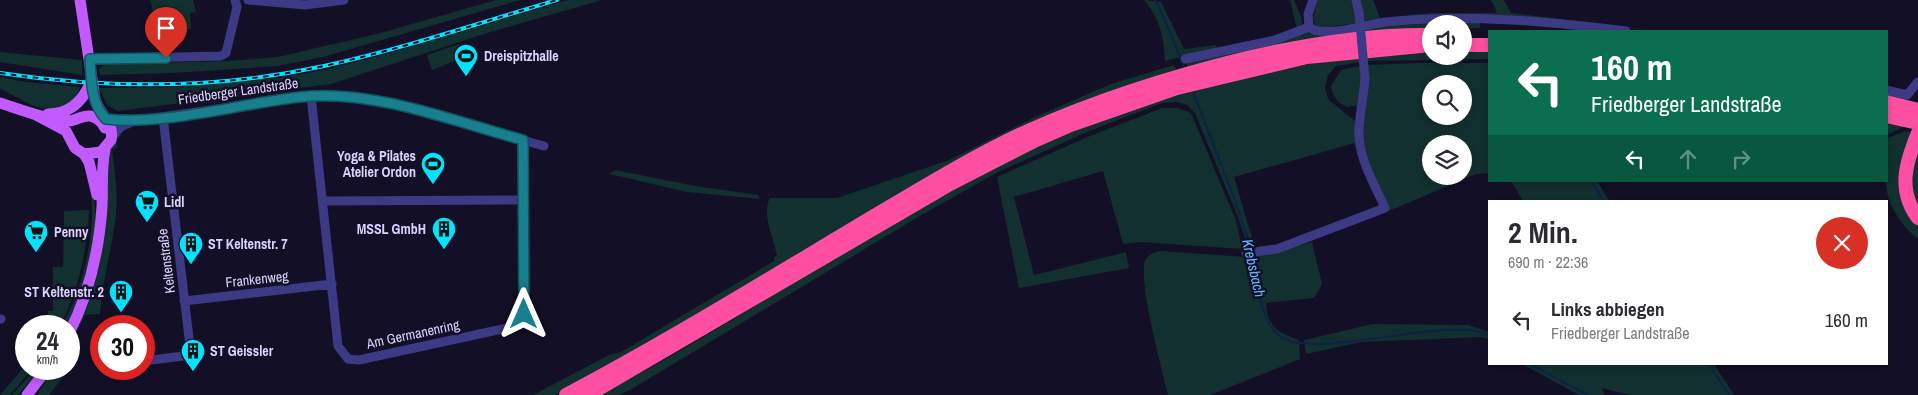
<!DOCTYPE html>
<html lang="de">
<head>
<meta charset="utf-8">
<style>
  :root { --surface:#fff; --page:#f2f2f3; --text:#2b2b33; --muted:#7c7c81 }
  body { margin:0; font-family:"Archivo Narrow",sans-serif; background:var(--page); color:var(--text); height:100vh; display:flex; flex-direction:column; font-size:19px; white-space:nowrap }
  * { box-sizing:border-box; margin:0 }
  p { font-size:16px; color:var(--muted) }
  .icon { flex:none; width:28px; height:28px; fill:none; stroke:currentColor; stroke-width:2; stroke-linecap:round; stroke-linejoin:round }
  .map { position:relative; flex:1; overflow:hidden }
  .panel { position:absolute; left:1488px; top:200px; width:400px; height:165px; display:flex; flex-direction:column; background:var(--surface); border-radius:0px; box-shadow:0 2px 8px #0003 }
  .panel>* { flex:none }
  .top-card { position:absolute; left:1488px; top:30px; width:400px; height:152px; border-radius:0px; box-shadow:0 2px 8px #0003; background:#0b6e4f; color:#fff; overflow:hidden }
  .fabs { position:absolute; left:1422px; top:15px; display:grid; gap:10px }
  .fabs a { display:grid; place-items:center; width:50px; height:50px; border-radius:50%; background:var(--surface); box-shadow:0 2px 8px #0003; font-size:25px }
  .speed { position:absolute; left:15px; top:315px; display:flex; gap:10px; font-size:25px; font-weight:700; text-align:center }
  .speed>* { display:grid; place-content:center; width:65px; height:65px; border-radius:50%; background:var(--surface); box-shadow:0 2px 8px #0003; line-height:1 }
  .speed small { font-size:12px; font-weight:400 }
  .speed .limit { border:8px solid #d22; background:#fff; color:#111 }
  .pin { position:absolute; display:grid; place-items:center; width:42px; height:42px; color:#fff; margin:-51px -21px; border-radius:50% 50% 50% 0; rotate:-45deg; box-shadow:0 0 5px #0007 }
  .pin .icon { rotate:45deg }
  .me { position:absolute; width:55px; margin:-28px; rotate:0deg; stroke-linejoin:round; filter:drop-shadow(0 0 4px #0008) }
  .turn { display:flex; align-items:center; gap:18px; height:105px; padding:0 20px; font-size:22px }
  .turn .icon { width:65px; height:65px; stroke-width:2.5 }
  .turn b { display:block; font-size:35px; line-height:42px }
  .lanes { display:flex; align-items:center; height:48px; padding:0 20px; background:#0003; justify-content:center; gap:25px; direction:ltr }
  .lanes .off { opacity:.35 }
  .round { display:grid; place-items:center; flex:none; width:52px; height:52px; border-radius:26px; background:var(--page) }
  .headline { display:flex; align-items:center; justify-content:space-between; height:85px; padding:0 20px }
  h1 { font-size:30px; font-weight:700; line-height:38px }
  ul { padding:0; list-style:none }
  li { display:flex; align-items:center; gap:15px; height:70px; padding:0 20px }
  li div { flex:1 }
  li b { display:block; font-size:19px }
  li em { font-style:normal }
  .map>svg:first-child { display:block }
</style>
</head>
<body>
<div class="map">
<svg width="1918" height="395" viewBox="0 0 1918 395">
  <rect width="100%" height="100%" fill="#130f26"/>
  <path fill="#12302f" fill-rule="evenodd" d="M 150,0 L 193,0 L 196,12 L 190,13 L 191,29 L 158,31 Z
    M 496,0 L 520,0 L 323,57 L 278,66 L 172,73 L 100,75 L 99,69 L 106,64 L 228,61 L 277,57 L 377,34 Z
    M 568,0 L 602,0 L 484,34 L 331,84 L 118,111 L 107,105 L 99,88 L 174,87 L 280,78 L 325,70 L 383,55 Z
    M 1144,0 L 1161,2 L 1184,49 L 1216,45 L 1217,49 L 1165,61 C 1164,37 1160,19 1144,0 Z
    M 1290,0 L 1294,0 L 1301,16 L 1302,24 L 1297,29 Z
    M 1317,0 L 1352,0 L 1357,23 L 1322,28 L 1315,25 L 1313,18 Z
    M 1359,0 L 1373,0 L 1380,18 L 1432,13 L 1497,13 L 1491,0 L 1504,0 L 1511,13 L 1661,31 L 1499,15 L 1433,15 L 1363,23 Z
    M 1480,20 L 1480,28 L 1464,28 L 1464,24 L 1431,24 L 1431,29 L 1364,33 L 1364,28 Z
    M 1308,29 L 1357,29 L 1188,68 L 1186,61 Z
    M 460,44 L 464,57 L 432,70 L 427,55 Z
    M 1431,50 L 1431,56 L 1464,56 L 1464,50 L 1489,51 L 1489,59 L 1367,61 L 1366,54 Z
    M 0,52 L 82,60 L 82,75 L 0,62 Z
    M 1360,56 L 1361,62 L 1336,66 L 1328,75 L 1325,87 L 1328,99 L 1355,121 L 1355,143 L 1234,177 L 1255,248 L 1248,248 L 1238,217 L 1195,113 L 1187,105 L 1178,102 L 1162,103 L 1087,132 L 998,172 L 918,217 L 630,390 L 619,395 L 599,395 C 740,323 867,228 1010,160 C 1030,150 1050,139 1070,130 C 1163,93 1262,70 1360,56 Z
    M 1418,63 L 1489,63 L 1489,173 L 1476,174 L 1389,211 L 1368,166 L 1361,139 L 1368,65 ZM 1431,84 L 1464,84 L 1464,116 L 1431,116 ZM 1431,144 L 1464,144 L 1464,176 L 1431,176 Z
    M 1174,65 L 1177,71 L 579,383 L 555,395 L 533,395 L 609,355 L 621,352 L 774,261 L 774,257 L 777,256 C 774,240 761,212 770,198 L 837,198 L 949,160 L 1035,117 L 1111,84 Z
    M 1354,67 L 1361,67 L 1362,78 L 1359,105 L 1347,107 C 1337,102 1333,97 1331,86 L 1341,70 Z
    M 0,77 L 27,82 L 80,87 C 77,97 72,102 62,106 C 37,115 21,97 0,89 Z
    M 1162,108 L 1178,108 L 1191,113 L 1235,218 L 1243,249 L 1141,242 L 1123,244 L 1103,171 L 1014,197 L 1034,275 L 1126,252 L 1129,268 L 1019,288 L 997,177 L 1090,136 Z
    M 1886,120 L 1908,125 L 1886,135 Z
    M 120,131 L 121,136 L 116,140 L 117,148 L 112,149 C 115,171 118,193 116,215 C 112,248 102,281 100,314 L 85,315 L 69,348 L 69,341 L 84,307 L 105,159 Z
    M 1906,131 L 1912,132 L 1912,219 L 1918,226 L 1918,239 C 1902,226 1886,204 1886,182 C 1886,168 1888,153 1887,138 Z
    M 1918,145 L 1918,214 L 1908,172 Z
    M 82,160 L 84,160 C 87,172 92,185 94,198 C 101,241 83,287 67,326 L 62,326 C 86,283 104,207 82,160 Z
    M 615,170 L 695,186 L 758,195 L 760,199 L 687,192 L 609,174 Z
    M 1511,181 L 1597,181 L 1609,201 L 1523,201 Z
    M 89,210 C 87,251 79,289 60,326 L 53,326 L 54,323 L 48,323 L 48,311 L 53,311 L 53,267 L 63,267 L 64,211 Z
    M 1312,242 L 1322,284 L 1314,298 L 1266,303 C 1267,327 1279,333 1299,340 L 1300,359 L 1210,395 L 1168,395 C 1162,369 1138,283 1145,261 C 1148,254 1155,252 1161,251 L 1246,257 L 1278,251 Z
    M 1373,324 L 1468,325 L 1489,332 L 1489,339 L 1481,337 L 1361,342 L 1306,354 L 1304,340 Z
    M 1522,364 L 1714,364 L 1734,395 L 1630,395 L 1602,388 L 1604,395 L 1579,395 Z
    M 26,365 L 26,369 L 32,369 L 10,395 L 0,395 Z
    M 69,366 L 72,366 L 49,395 L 37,395 L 52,369 L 69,369 Z
    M 35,369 L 41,369 L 18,395 L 12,395 Z"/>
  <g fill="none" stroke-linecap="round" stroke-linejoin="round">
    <path stroke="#0c2248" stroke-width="2" d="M 1154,0 L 1158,4 L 1185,68
      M 1192,89 L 1232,193 L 1251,248
      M 1591,181 L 1603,201
      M 1252,256 C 1257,279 1259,313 1275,332 C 1303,366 1441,314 1489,335
      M 1530,364 L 1587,395
      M 1709,364 L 1729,395"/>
    <path stroke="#3d3a85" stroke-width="9" d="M 248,0 L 305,5 L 344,0
      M 1356,0 L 1359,13
      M 1309,27 C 1324,39 1366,24 1386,22 C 1470,14 1542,21 1626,31
      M 1309,27 L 1308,14 L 1313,0
      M 90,59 L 221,56 L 226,53 L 237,7 L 235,0
      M 1185,59 L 1275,40 L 1309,27
      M 1886,90 L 1907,95 L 1918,82
      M 311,96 L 338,346 L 348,359 L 359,360 L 512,327 L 520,322 L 524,314 L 523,140
      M 103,118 L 140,120 L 311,96 L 347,96 L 388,103 L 544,146
      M 112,136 L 121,127 L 132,122
      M 323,201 L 523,200
      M 1246,253 L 1277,249 L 1385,208 C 1374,183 1357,156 1359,128 C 1360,111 1364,94 1365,78
      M 184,301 L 332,284
      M 0,319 L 1,319
      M 144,361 L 191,355 L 163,117"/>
    <path stroke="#c25bff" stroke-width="11" d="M 0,103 C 22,110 45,119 68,121 C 76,121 82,115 90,116 C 97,117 102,122 105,128
      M 34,114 L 66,131 L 75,148 L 84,154 L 101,152 L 111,140 C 115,122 99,115 95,99 L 80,0
      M 48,114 C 69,114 82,102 90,84
      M 84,154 L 89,162 L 97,195
      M 69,333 C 89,294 99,250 102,207 C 103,188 101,168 105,149
      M 27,395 L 47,369"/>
    <path stroke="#ff4fa3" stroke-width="14" d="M 1464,45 L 1489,45
      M 1886,102 L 1918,110
      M 1886,116 L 1918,123
      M 1918,133 C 1906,162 1897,190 1918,218
      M 566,395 C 666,342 762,283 859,225 C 915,192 971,157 1030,130 C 1100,99 1173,76 1247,58 C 1308,44 1369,34 1431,35
      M 588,395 L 950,184 L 1036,140 L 1068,126 L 1177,88 L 1307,57 L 1431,45"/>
    <defs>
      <path id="rail" d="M 0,73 C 107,89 218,89 324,66 C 402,49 479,23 557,0"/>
    </defs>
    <use href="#rail" stroke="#00e5ff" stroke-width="4"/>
    <use href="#rail" stroke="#130f26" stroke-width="2" stroke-dasharray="5.5" stroke-linecap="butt"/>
    <path stroke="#3d3a85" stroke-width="9" d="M 1359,13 L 1365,78"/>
  </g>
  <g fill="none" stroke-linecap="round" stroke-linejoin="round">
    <defs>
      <path id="route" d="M 166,58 L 90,59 C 91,79 91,104 106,119 C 170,126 246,101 311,96 C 381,92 456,122 523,140 L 524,314"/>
    </defs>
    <use href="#route" stroke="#10535d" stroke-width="12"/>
    <use href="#route" stroke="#187f8f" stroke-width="9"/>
  </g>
  <defs>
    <symbol id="stadium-pin" viewBox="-11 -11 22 30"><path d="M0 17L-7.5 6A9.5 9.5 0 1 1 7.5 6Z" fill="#00e5ff" stroke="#130f26"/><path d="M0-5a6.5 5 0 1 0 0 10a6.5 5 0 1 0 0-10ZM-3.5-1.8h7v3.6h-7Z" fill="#111"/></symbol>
    <symbol id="supermarket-pin" viewBox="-11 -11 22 30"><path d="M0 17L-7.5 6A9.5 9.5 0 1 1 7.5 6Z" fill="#00e5ff" stroke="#130f26"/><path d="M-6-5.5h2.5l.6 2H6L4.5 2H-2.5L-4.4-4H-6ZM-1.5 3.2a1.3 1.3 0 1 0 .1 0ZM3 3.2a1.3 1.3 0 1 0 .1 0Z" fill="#111"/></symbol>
    <symbol id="building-pin" viewBox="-11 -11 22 30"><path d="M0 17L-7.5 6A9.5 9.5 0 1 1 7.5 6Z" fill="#00e5ff" stroke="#130f26"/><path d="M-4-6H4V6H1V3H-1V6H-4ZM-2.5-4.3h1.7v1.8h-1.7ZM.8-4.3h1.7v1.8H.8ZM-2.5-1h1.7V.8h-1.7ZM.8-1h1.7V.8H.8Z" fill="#111"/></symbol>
  </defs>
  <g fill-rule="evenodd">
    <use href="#stadium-pin" x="452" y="42" width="28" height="38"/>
    <use href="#stadium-pin" x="419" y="150" width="28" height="38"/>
    <use href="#supermarket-pin" x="133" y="188" width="28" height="38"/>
    <use href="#building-pin" x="430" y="215" width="28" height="38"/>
    <use href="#supermarket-pin" x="22" y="218" width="28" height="38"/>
    <use href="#building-pin" x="177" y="230" width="28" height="38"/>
    <use href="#building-pin" x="107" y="278" width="28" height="38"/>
    <use href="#building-pin" x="179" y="337" width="28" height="38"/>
  </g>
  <g text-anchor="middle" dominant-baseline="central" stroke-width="5" stroke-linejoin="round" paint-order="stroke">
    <g font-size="14" font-weight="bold" fill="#d9d4ff" stroke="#130f26" text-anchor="start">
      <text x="484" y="56">Dreispitzhalle</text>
      <text x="416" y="156" text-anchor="end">Yoga &amp; Pilates<tspan x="416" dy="16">Atelier Ordon</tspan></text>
      <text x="164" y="202">Lidl</text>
      <text x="426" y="229" text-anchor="end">MSSL GmbH</text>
      <text x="54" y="232">Penny</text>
      <text x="208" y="244">ST Keltenstr. 7</text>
      <text x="104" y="292" text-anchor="end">ST Keltenstr. 2</text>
      <text x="210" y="351">ST Geissler</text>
    </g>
    <g font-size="14" fill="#d9d4ff" stroke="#130f26">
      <text transform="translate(238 91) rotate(-8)">Friedberger Landstraße</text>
      <text transform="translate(166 261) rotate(-97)">Keltenstraße</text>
      <text transform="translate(257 279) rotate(-6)">Frankenweg</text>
      <text transform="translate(413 334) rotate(-12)">Am Germanenring</text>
    </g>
    <g font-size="15" font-style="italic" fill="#62b6ff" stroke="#130f26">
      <text transform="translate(1254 268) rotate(77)">Krebsbach</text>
    </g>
  </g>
</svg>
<div class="fabs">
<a><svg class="icon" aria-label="sound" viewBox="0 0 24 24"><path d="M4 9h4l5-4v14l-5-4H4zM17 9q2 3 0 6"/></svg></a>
<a><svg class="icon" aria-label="search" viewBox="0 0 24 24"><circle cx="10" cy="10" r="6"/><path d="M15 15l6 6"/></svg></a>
<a><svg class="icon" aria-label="layers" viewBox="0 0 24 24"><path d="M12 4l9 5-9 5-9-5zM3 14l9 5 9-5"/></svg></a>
</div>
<div class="speed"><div>24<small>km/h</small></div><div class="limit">30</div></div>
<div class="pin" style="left:166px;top:58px;background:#d93025"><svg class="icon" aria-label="arrive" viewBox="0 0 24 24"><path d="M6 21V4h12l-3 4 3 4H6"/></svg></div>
<svg class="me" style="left:524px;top:314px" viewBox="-20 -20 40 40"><path d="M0-17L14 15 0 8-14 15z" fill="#187f8f" stroke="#fff" stroke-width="4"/></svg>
<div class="top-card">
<div class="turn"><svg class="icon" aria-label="left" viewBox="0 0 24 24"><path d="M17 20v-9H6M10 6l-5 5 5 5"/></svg><div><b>160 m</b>Friedberger Landstraße</div></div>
<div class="lanes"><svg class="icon" aria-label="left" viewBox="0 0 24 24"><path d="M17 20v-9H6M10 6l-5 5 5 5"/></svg><svg class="icon off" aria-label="ahead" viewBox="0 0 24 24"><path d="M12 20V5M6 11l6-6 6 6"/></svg><svg class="icon off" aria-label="right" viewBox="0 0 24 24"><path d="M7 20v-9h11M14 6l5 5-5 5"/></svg></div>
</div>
<section class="panel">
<div class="headline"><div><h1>2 Min.</h1><p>690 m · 22:36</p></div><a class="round" style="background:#d93025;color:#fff"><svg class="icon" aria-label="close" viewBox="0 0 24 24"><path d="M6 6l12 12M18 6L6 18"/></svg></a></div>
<ul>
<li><svg class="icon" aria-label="left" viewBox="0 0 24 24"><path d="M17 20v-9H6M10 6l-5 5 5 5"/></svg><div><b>Links abbiegen</b><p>Friedberger Landstraße</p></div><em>160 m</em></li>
</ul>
</section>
</div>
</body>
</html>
